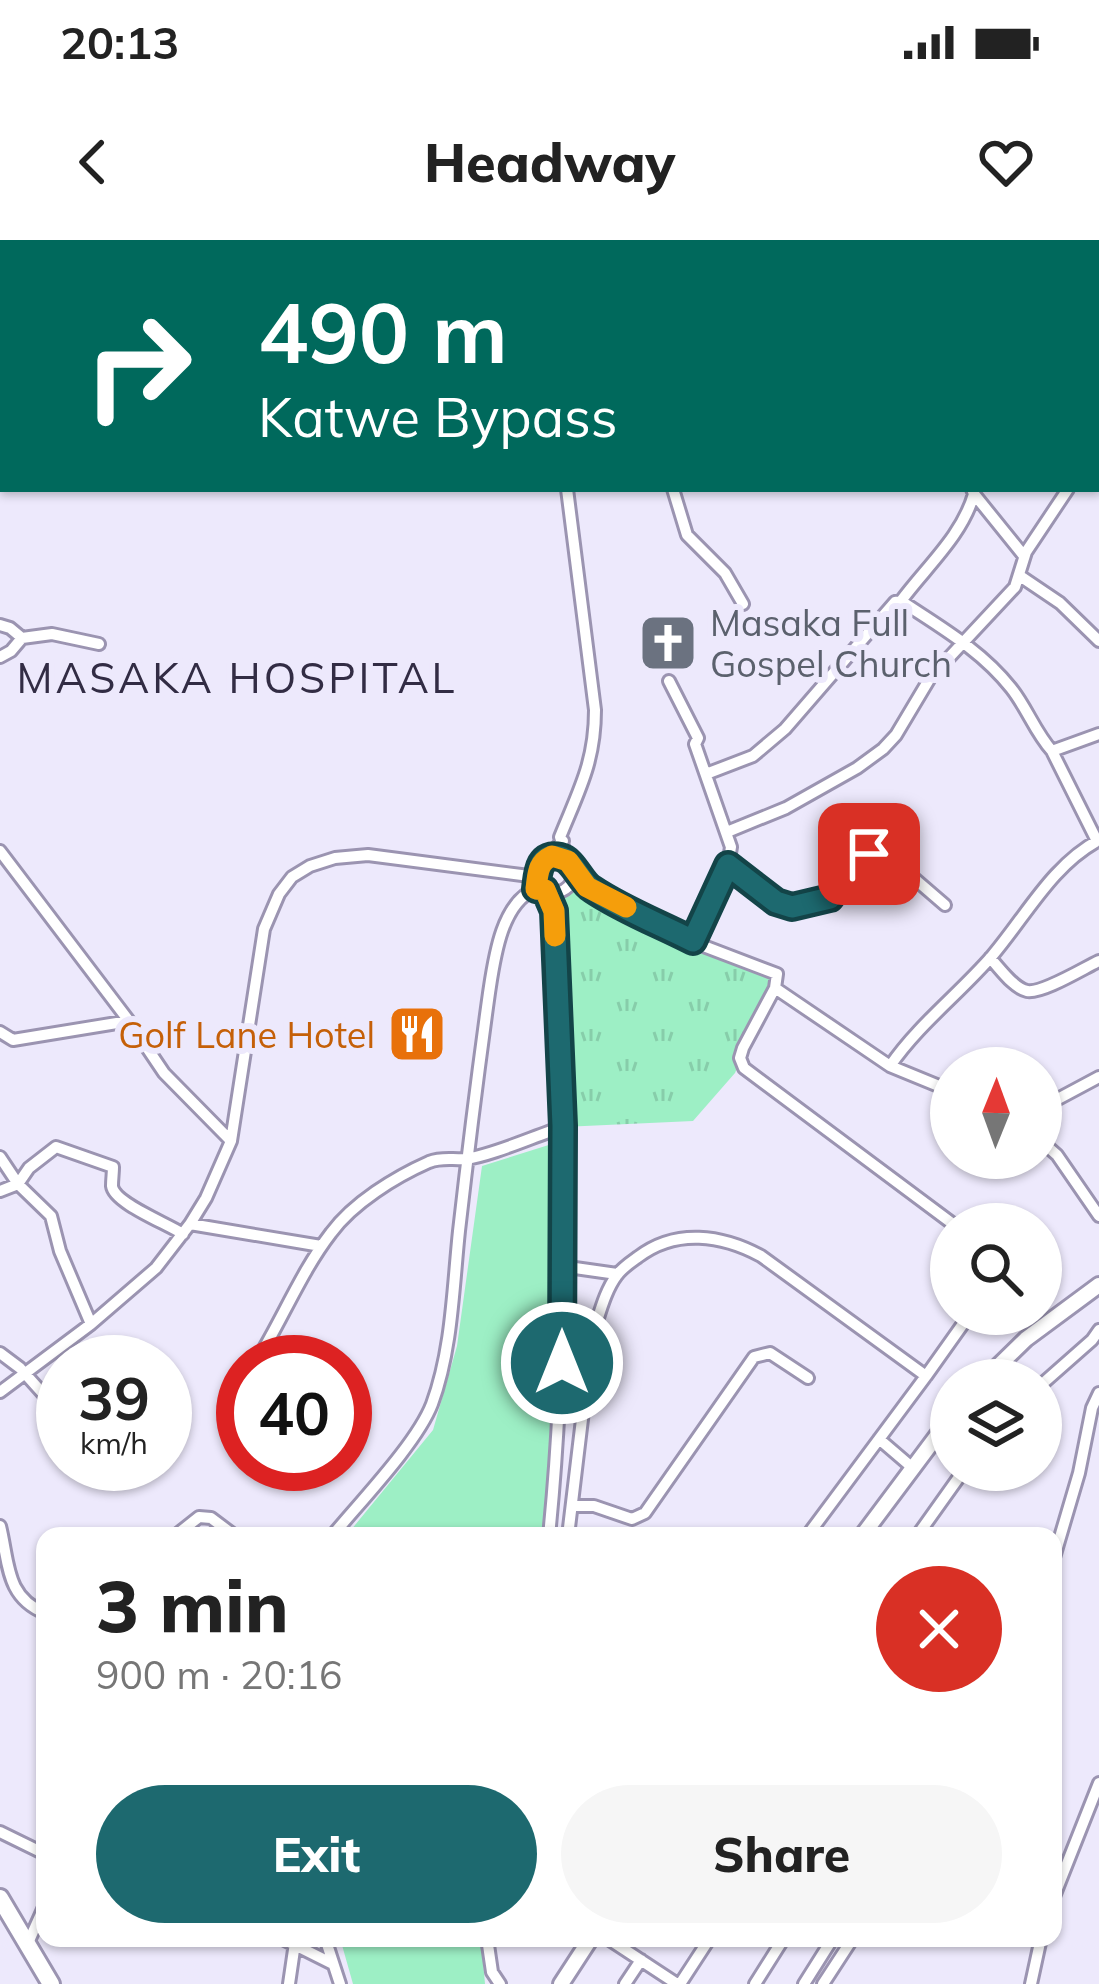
<!DOCTYPE html>
<html lang="en">
<head>
<meta charset="utf-8">
<style>
  :root { --surface:#fff; --page:#f6f6f6; --text:#222; --muted:#767676; --accent:#1d696f }
  body { margin:0; font-family:Mulish,sans-serif; background:var(--page); color:var(--text); height:100vh; display:flex; flex-direction:column; font-size:45px; white-space:nowrap }
  * { box-sizing:border-box; margin:0 }
  p { font-size:39px; color:var(--muted) }
  .icon { flex:none; width:66px; height:66px; fill:none; stroke:currentColor; stroke-width:2; stroke-linecap:round; stroke-linejoin:round }
  .map { position:relative; flex:1; overflow:hidden }
  .sheet { position:absolute; left:36px; top:1287px; width:1026px; height:420px; display:flex; flex-direction:column; background:var(--surface); border-radius:24px; box-shadow:0 3px 9px #0004 }
  .sheet>* { flex:none }
  .hud { position:absolute; left:0px; top:0px; width:1101px; height:252px; box-shadow:0 3px 9px #0004; background:#00695c; color:#fff; overflow:hidden }
  .needle { width:78px; rotate:1deg }
  .buttons { position:absolute; left:930px; top:807px; display:grid; gap:24px }
  .buttons a { display:grid; place-items:center; width:132px; height:132px; border-radius:50%; background:var(--surface); box-shadow:0 3px 9px #0004; font-size:60px }
  .speed { position:absolute; left:36px; top:1095px; display:flex; gap:24px; font-size:60px; font-weight:700; text-align:center }
  .speed>* { display:grid; place-content:center; width:156px; height:156px; border-radius:50%; background:var(--surface); box-shadow:0 3px 9px #0004; line-height:1 }
  .speed small { font-size:30px; font-weight:400 }
  .speed .limit { border:18px solid #d22; background:#fff; color:#111 }
  .pin { position:absolute; display:grid; place-items:center; width:102px; height:102px; color:#fff; margin:-51px; border-radius:24px; box-shadow:0 6px 18px #0006 }
  .me { position:absolute; width:132px; margin:-66px; rotate:0deg; stroke-linejoin:round; filter:drop-shadow(0 0 9px #0008) }
  .turn { display:flex; align-items:center; gap:42px; height:252px; padding:0 60px; font-size:54px }
  .turn .icon { width:156px; height:156px; stroke-width:2.5 }
  .turn b { display:block; font-size:84px; line-height:102px }
  .round { display:grid; place-items:center; flex:none; width:126px; height:126px; border-radius:63px; background:var(--page) }
  .overview { display:flex; align-items:center; justify-content:space-between; height:204px; padding:0 60px }
  h1 { font-size:72px; font-weight:800; line-height:90px }
  .primary-button { display:flex; gap:24px; margin-top:auto; padding:24px 60px }
  .primary-button a { flex:1; height:138px; border-radius:72px; background:var(--accent); color:#fff; font-size:48px; font-weight:800; line-height:138px; text-align:center }
  .primary-button a+a { background:var(--page); color:var(--text) }
  .status { display:flex; justify-content:space-between; align-items:center; height:84px; padding:0 60px; background:var(--surface); direction:ltr }
  .status svg { height:33px; fill:currentColor }
  header { display:flex; justify-content:space-between; align-items:center; height:156px; padding:0 60px; background:var(--surface); font-size:54px; font-weight:800 }
  .map>svg:first-child { display:block }
</style>
</head>
<body>
<div class="status"><b>20:13</b><svg viewBox="0 0 49 12"><path d="M0 12V9h3v3zM5 12V6h3v6zM10 12V3h3v9zM15 12V0h3v12zM26 1h20v11H26zM47 4h2v5h-2z"/></svg></div>
<header><svg class="icon" aria-label="back" viewBox="0 0 24 24"><path d="M15 5l-7 7 7 7"/></svg>Headway<svg class="icon" aria-label="heart" viewBox="0 0 24 24"><path d="M12 20l-8-8c-3-5 5-10 8-4 3-6 11-1 8 4z"/></svg></header>
<div class="map">
<svg width="1099" height="1744" viewBox="0 0 1099 1744">
  <defs>
    <pattern id="park-tufts" width="24" height="20" patternUnits="userSpaceOnUse" patternTransform="scale(3)"><rect width="24" height="20" fill="#9defc5"/><path d="M3 7l-1-3M5 7V3M7 7l1-3M15 17l-1-3M17 17v-4M19 17l1-3" fill="none" stroke="#87cdaa"/></pattern>
  </defs>
  <rect width="100%" height="100%" fill="#ede9fc"/>
  <path fill="#9defc5" d="M 555,903 L 556,1035 L 546,1296 L 346,1296 L 433,1190 L 457,1106 L 482,926 Z
    M 340,1698 L 481,1698 L 485,1744 L 353,1744 Z"/>
  <path fill="url(#park-tufts)" d="M 570,647 L 777,734 L 735,833 L 693,881 L 563,887 L 554,683 Z"/>
  <g fill="none" stroke-linecap="round" stroke-linejoin="round">
    <defs>
      <path id="minor" d="M 424,0 L 433,3
        M 672,0 L 673,3
        M 572,3 L 572,0
        M 580,3 L 580,0
        M 881,3 L 882,0
        M 1098,116 L 1099,117
        M 1098,209 L 1099,207
        M 1098,226 L 1099,227
        M 567,249 L 595,470 C 595,522 579,550 560,597 L 568,621
        M 673,249 L 687,295 L 725,333 L 743,364
        M 974,254 L 1024,316
        M 1020,336 L 1060,363 L 1099,401
        M 901,361 C 926,327 962,296 974,254 L 972,249
        M 0,385 L 10,388 L 22,398 L 52,394 L 99,404
        M 0,417 L 11,411 L 22,398
        M 669,441 L 698,498 L 695,504 L 731,607 L 728,625 L 693,702
        M 1052,511 L 1097,601
        M 706,534 L 753,516 L 785,489 L 895,362 L 901,361 C 940,387 981,410 1011,448 C 1027,468 1035,492 1052,511 L 1099,494
        M 727,592 L 786,568 L 857,528 L 883,509 L 896,495 L 930,438 L 1015,347 L 1026,312 L 1068,249
        M 0,611 L 129,781 L 164,833 L 231,901
        M 544,620 L 552,616 L 568,621 C 577,634 574,646 560,652 L 545,650
        M 728,625 C 744,638 763,659 783,666 C 793,669 802,665 811,663 C 818,662 824,661 830,657 C 852,643 850,606 887,615 L 945,665
        M 573,628 L 587,647 L 693,702 L 777,734 L 775,748 L 890,826 L 951,851
        M 537,640 C 539,622 551,613 563,601
        M 545,649 L 553,671 C 564,879 570,1088 549,1296
        M 990,718 C 999,727 1013,748 1027,751 C 1042,754 1084,728 1099,721
        M 775,748 L 743,808 L 740,818 L 744,828 L 953,984
        M 0,792 L 13,800 L 129,781
        M 890,826 C 919,784 959,754 992,716 C 1026,676 1052,625 1099,600
        M 1041,868 L 1099,837
        M 1041,901 L 1057,915 L 1099,976
        M 0,917 L 18,944 L 29,928 L 56,907 L 113,927 C 113,933 112,939 112,946 C 114,963 166,983 183,994
        M 0,951 L 18,944 L 51,976 L 60,1011 L 91,1084
        M 190,984 L 321,1006
        M 561,1026 L 617,1034
        M 0,1113 L 20,1128 L 63,1176
        M 256,1122 C 282,1080 301,1032 331,993 C 353,963 395,937 429,922 C 442,917 452,920 465,919 C 491,916 537,895 563,887
        M 926,1136 L 970,1074
        M 1041,1145 L 1092,1100 L 1099,1090
        M 0,1152 L 91,1084 L 156,1028 L 190,984 L 206,958 L 231,901 L 264,689 L 279,654 L 292,637 L 310,626 L 335,618 L 368,615 L 537,637
        M 236,1153 L 243,1143
        M 879,1199 L 914,1229
        M 572,1266 L 594,1266 L 632,1279 L 645,1273 L 754,1117 L 770,1113 L 808,1138
        M 0,1286 C 9,1322 5,1357 45,1373
        M 175,1296 L 199,1277 L 211,1278 L 235,1296
        M 332,1296 C 360,1262 417,1203 432,1164 C 452,1110 453,1048 459,991 C 468,912 478,832 489,753 C 494,720 501,662 536,649
        M 568,1296 L 592,1096 C 599,1077 604,1052 617,1035 C 622,1028 631,1022 638,1017 C 676,988 722,995 761,1016 L 926,1136 L 807,1296
        M 917,1296 L 964,1230
        M 1053,1321 L 1079,1233 L 1092,1168 L 1099,1153
        M 0,1592 L 45,1614
        M 1053,1659 L 1099,1543
        M 281,1698 L 333,1724
        M 325,1698 L 340,1744
        M 487,1698 L 492,1732 L 500,1744
        M 607,1698 L 677,1744
        M 28,1703 L 45,1665
        M 289,1744 L 295,1703
        M 625,1744 L 641,1720
        M 680,1744 L 710,1698
        M 755,1744 L 784,1698
        M 804,1744 L 833,1698
        M 823,1744 L 853,1698
        M 1031,1744 L 1041,1698"/>
      <path id="major" d="M 984,1140 L 1026,1099 L 1099,1045
        M 862,1296 L 951,1177
        M 561,1744 L 591,1698"/>
      <path id="highway" d="M 7,3 L 15,0
        M 0,1658 L 51,1744"/>
    </defs>
    <use href="#minor" stroke="#9b94b1" stroke-width="16"/>
    <use href="#major" stroke="#9b94b1" stroke-width="20"/>
    <use href="#highway" stroke="#9b94b1" stroke-width="22"/>
    <use href="#minor" stroke="#fff" stroke-width="10"/>
    <use href="#major" stroke="#fff" stroke-width="14"/>
    <use href="#highway" stroke="#fff" stroke-width="16"/>
  </g>
  <g fill="none" stroke-linecap="round" stroke-linejoin="round">
    <defs>
      <path id="route" d="M 562,1123 L 563,886 L 554,671 L 545,650 L 536,649 C 538,634 538,612 560,617 C 574,620 580,642 592,649 C 623,670 660,684 693,701 L 728,625 L 776,662 L 792,667 L 830,658 L 855,624 L 869,614"/>
    </defs>
    <use href="#route" stroke="#134448" stroke-width="30"/>
    <use href="#route" stroke="#1d696f" stroke-width="21"/>
    <path stroke="#f59e0b" stroke-width="21" d="M 555,696 L 554,671 L 545,650 L 536,649 C 538,634 537,623 552,616 L 568,621 L 587,647 L 626,667"/>
  </g>
  <defs>
    <symbol id="church-square" viewBox="-11 -11 22 22"><rect x="-9" y="-9" width="18" height="18" rx="4" fill="#6b7280" stroke="#ede9fc"/><path d="M-1.2-6h2.4v3.5h3.3v2.4h-3.3V6h-2.4V-.1h-3.3v-2.4h3.3Z" fill="#fff"/></symbol>
    <symbol id="restaurant-square" viewBox="-11 -11 22 22"><rect x="-9" y="-9" width="18" height="18" rx="4" fill="#e8710a" stroke="#ede9fc"/><path d="M-5-6h1v4h1v-4h1v4h1v-4h1v5L-1.5 .5V6h-2V.5L-5-1ZM5-6V6H3V1.5H1.5Q1.5-4 5-6Z" fill="#fff"/></symbol>
  </defs>
  <g fill-rule="evenodd">
    <use href="#church-square" x="635" y="370" width="66" height="66"/>
    <use href="#restaurant-square" x="384" y="761" width="66" height="66"/>
  </g>
  <g text-anchor="middle" dominant-baseline="central" stroke-width="12" stroke-linejoin="round" paint-order="stroke">
    <g font-size="36" fill="#5b616d" stroke="#ede9fc" text-anchor="start">
      <text x="710" y="382">Masaka Full<tspan x="710" dy="41">Gospel Church</tspan></text>
    </g>
    <g font-size="36" fill="#c56008" stroke="#ede9fc" text-anchor="end">
      <text x="375" y="794">Golf Lane Hotel</text>
    </g>
    <g font-size="42" letter-spacing="3" fill="#322c44" stroke="#ede9fc">
      <text x="237" y="437">MASAKA HOSPITAL</text>
    </g>
  </g>
</svg>
<div class="buttons">
<a><svg class="needle" viewBox="-14 -14 28 28"><path d="M0-13l5 13h-10z" fill="#e53935"/><path d="M0 13l5-13h-10z" fill="#767676"/></svg></a>
<a><svg class="icon" aria-label="search" viewBox="0 0 24 24"><circle cx="10" cy="10" r="6"/><path d="M15 15l6 6"/></svg></a>
<a><svg class="icon" aria-label="layers" viewBox="0 0 24 24"><path d="M12 4l9 5-9 5-9-5zM3 14l9 5 9-5"/></svg></a>
</div>
<div class="speed"><div>39<small>km/h</small></div><div class="limit">40</div></div>
<div class="pin" style="left:869px;top:614px;background:#d93025"><svg class="icon" aria-label="arrive" viewBox="0 0 24 24"><path d="M6 21V4h12l-3 4 3 4H6"/></svg></div>
<svg class="me" style="left:562px;top:1123px" viewBox="-20 -20 40 40"><circle r="17" fill="#1d696f" stroke="#fff" stroke-width="3"/><path d="M0-11L8 9 0 5-8 9z" fill="#fff"/></svg>
<div class="hud">
<div class="turn"><svg class="icon" aria-label="right" viewBox="0 0 24 24"><path d="M7 20v-9h11M14 6l5 5-5 5"/></svg><div><b>490 m</b>Katwe Bypass</div></div>
</div>
<section class="sheet">
<div class="overview"><div><h1>3 min</h1><p>900 m · 20:16</p></div><a class="round" style="background:#d93025;color:#fff"><svg class="icon" aria-label="close" viewBox="0 0 24 24"><path d="M6 6l12 12M18 6L6 18"/></svg></a></div>
<div class="primary-button"><a>Exit</a><a>Share</a></div>
</section>
</div>
</body>
</html>
